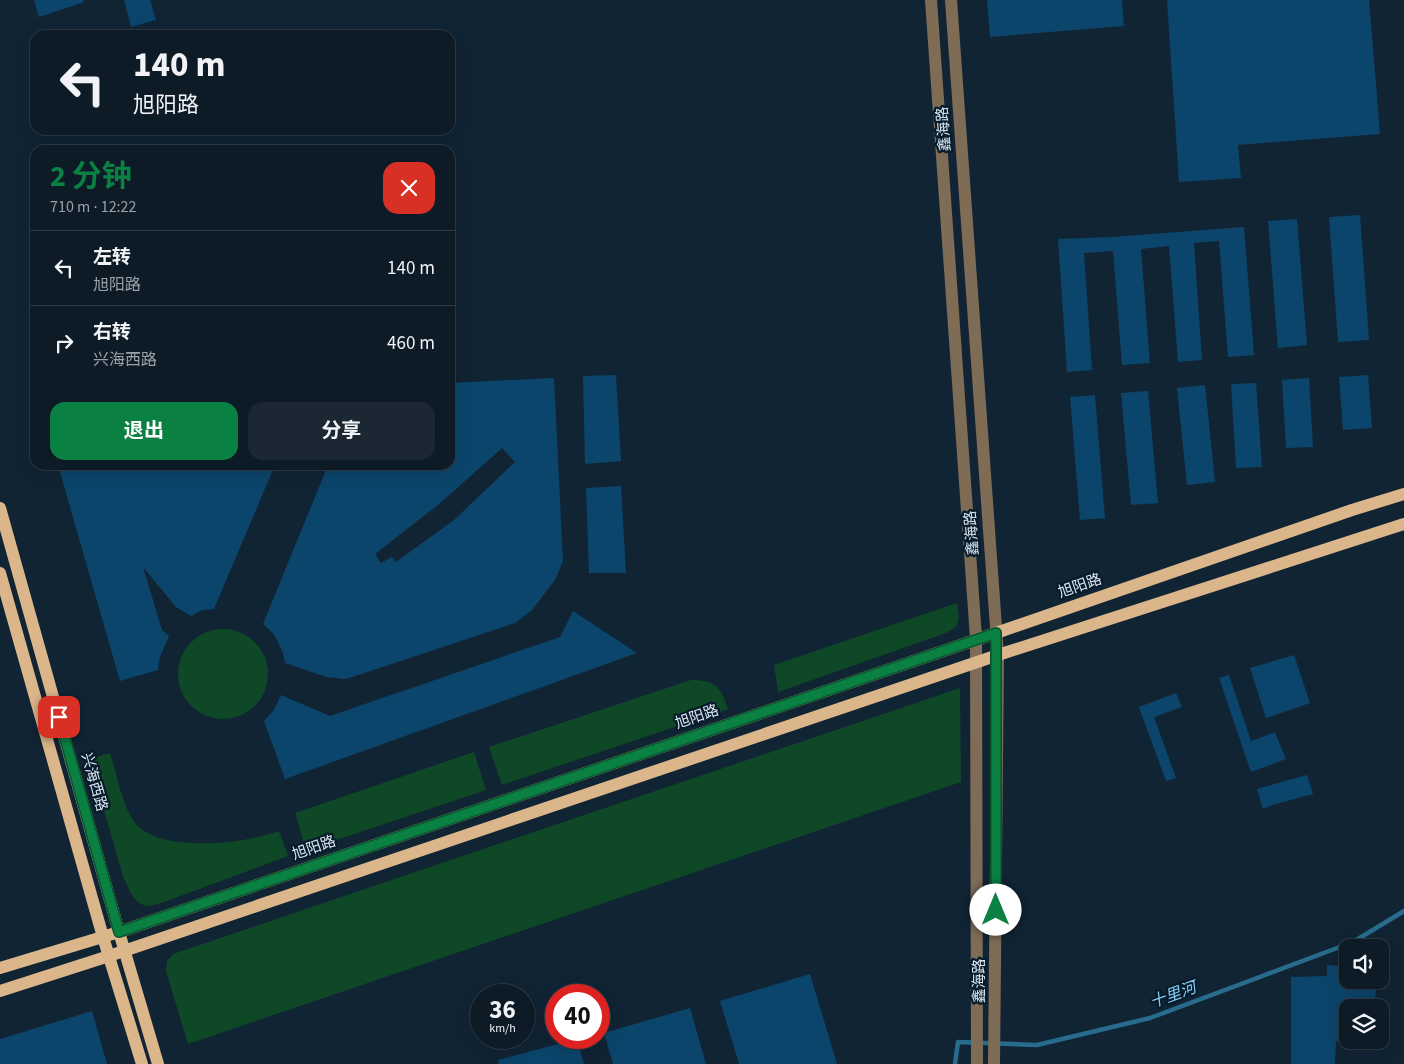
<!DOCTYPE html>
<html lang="zh">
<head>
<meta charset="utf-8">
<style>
  :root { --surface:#0d1b27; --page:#1b2833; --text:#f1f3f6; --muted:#9aa1a7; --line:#2d3944; --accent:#0b8043 }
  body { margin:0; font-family:"Source Sans 3","Noto Sans SC",sans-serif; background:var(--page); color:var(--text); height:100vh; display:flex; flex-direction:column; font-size:19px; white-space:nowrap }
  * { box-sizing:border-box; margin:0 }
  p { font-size:16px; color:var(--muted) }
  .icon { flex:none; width:28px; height:28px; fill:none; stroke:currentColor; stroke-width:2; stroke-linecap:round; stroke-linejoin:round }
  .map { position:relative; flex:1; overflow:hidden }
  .details { position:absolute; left:30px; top:145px; width:425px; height:325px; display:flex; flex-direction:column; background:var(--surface); border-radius:15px; box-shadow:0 5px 20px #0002,0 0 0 1px var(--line) }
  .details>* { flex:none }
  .top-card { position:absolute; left:30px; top:30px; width:425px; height:105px; border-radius:15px; box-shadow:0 5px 20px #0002,0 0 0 1px var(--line); background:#0d1b27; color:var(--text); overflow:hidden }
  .fabs { position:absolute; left:1339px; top:939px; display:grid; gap:10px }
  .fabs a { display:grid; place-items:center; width:50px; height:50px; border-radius:10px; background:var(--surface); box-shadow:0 5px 20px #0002,0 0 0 1px var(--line); font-size:25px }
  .speed { position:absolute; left:470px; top:984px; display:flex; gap:10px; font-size:25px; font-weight:700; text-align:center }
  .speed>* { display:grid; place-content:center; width:65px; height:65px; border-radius:50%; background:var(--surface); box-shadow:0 5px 20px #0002,0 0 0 1px var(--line); line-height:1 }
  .speed small { font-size:12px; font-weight:400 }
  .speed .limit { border:8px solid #d22; background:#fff; color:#111 }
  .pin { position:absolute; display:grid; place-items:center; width:42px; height:42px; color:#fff; margin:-21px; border-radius:10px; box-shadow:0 2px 8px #0006 }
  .me { position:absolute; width:55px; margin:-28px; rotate:0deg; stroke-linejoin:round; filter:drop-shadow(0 0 4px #0008) }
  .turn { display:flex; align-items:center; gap:18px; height:105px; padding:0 20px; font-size:22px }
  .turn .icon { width:65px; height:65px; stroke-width:2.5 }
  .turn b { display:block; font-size:35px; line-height:42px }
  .round { display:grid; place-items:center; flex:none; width:52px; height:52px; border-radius:15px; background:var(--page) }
  .head { display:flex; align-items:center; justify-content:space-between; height:85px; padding:0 20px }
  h1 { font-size:30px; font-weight:700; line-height:38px; color:var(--accent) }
  .button { display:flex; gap:10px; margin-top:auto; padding:10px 20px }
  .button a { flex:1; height:58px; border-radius:15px; background:var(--accent); color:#fff; font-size:20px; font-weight:700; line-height:58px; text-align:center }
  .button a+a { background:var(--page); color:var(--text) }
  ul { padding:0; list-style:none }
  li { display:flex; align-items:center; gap:15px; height:75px; padding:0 20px; border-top:1px solid var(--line) }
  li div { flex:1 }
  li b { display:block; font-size:19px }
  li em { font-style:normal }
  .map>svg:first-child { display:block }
</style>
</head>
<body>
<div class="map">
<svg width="1404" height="1064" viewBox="0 0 1404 1064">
  <rect width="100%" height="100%" fill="#112434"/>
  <path fill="#0e4826" d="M 957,603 L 959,618 L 956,627 L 946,633 L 778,692 L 774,665 Z
    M178 674a45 45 0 1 1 90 0a45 45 0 1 1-90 0Z
    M 691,680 C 715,680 721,687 728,709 L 502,785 L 489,747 Z
    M 960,688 L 961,782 L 188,1044 L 166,971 L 167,961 L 173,954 Z
    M 474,752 L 486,790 L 306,850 L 295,813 Z
    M 110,753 C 117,774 123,812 139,827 C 168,853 246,843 279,831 L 288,856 L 159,904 C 156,904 151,906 147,906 C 134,904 127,886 123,876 L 89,759 Z"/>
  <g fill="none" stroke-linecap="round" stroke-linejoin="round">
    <path stroke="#276c8d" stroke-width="4.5" d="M 955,1064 L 958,1042 L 1037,1045 L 1150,1018 L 1353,942 L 1404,911"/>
  </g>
  <path fill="#0c456b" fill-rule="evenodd" d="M 34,0 L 83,0 L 84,2 L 39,17 Z
    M 124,0 L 150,0 L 156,20 L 131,27 Z
    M 987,0 L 1122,0 L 1124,26 L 990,37 Z
    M 1167,0 L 1369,0 L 1380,134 L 1238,145 L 1241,178 L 1179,182 Z
    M 1360,215 L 1369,340 L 1338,342 L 1329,217 Z
    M 1297,219 L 1307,345 L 1278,348 L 1268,221 Z
    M 1244,227 L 1254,355 L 1228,357 L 1219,241 L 1194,243 L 1202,360 L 1178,362 L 1169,246 L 1141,249 L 1150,363 L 1122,365 L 1113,251 L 1084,253 L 1092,370 L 1067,372 L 1058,239 L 1112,237 Z
    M 616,375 L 621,461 L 585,464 L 583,376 Z
    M 1368,375 L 1372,428 L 1343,430 L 1339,377 Z
    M 554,378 L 563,561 L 555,580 L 532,610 L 515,623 L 346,679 L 326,677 L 285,663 L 283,653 L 274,634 L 263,624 L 328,465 L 450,465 L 450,383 ZM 502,448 L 515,462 L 454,520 L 396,562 L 392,557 L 381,563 L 375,554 L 439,504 Z
    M 1309,378 L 1313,447 L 1286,448 L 1282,380 Z
    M 1256,383 L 1262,467 L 1236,468 L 1231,384 Z
    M 1205,385 L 1215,482 L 1187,485 L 1177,388 Z
    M 1148,391 L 1158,503 L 1131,505 L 1121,393 Z
    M 1095,395 L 1105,518 L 1080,520 L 1070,397 Z
    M 58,465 L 275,465 L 214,609 L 202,610 L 191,616 L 176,607 L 143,567 L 162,630 L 169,636 L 160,657 L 158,670 L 120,681 Z
    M 621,486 L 626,573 L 589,573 L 586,488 Z
    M 573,611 L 637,653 L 285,779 L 264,721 L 274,710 L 281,695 L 330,716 L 560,637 Z
    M 1294,655 L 1310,703 L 1266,718 L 1250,668 Z
    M 1229,675 L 1251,741 L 1275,732 L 1286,759 L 1251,772 L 1219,678 Z
    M 1176,693 L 1182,707 L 1154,717 L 1176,778 L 1166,781 L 1139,707 Z
    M 1307,775 L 1313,794 L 1272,805 L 1263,809 L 1257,789 Z
    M 1327,965 L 1343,966 L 1343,980 L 1376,980 L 1375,1008 L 1342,1008 L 1341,1041 L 1336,1041 L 1335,1064 L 1291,1064 L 1291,977 L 1327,976 Z
    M 810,974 L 837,1064 L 739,1064 L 720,1001 Z
    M 690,1008 L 706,1064 L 613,1064 L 604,1033 Z
    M 92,1011 L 107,1064 L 0,1064 L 0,1039 Z
    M 577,1039 L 584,1064 L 499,1064 L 498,1060 Z"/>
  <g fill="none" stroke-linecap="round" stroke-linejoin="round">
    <path stroke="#7e6c57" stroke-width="12" d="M 931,0 L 976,638 L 977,1064
      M 951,0 L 998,655 L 994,1064"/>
    <path stroke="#dcb68b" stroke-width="12" d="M 0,508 L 119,932 L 158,1064
      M 0,573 L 103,937 L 142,1064
      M 0,968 L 119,932 L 996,633 L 1352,510 L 1404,494
      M 0,991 L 109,956 L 998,655 L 1404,524"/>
  </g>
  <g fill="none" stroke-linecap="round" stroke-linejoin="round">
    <defs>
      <path id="route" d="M 59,717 L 119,932 L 996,633 L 996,910"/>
    </defs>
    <use href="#route" stroke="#07532c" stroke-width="12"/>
    <use href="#route" stroke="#0b8043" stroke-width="9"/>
  </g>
  <g text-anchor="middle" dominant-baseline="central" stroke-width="4.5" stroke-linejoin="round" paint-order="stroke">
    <g font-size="15" fill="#dae6f1" stroke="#071b2a">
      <text transform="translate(944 129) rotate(-94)">鑫海路</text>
      <text transform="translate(972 533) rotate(-94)">鑫海路</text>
      <text transform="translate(1080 586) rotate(-19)">旭阳路</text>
      <text transform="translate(697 717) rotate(-19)">旭阳路</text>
      <text transform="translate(94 782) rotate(74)">兴海西路</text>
      <text transform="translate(314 848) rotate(-19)">旭阳路</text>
      <text transform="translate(979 981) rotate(-90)">鑫海路</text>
    </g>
    <g font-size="16" font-style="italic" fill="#85cff7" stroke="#071b2a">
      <text transform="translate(1173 995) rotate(-20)">十里河</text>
    </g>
  </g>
</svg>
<div class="fabs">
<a><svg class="icon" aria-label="sound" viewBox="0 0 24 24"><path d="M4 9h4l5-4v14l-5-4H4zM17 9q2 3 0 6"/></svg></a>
<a><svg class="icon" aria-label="layers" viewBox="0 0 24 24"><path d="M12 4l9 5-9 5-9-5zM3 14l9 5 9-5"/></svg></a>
</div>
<div class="speed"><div>36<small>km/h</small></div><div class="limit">40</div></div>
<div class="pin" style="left:59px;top:717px;background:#d93025"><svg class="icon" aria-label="arrive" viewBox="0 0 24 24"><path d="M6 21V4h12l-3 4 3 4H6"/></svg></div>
<svg class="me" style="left:996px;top:910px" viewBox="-20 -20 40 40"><circle r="19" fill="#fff"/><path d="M0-13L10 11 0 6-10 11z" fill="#0b8043"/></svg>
<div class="top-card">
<div class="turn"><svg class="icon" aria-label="left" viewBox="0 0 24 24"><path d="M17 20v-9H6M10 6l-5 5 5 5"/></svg><div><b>140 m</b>旭阳路</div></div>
</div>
<section class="details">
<div class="head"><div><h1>2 分钟</h1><p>710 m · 12:22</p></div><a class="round" style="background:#d93025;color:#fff"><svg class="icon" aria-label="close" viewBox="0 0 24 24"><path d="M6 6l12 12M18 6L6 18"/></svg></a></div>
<ul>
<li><svg class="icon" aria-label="left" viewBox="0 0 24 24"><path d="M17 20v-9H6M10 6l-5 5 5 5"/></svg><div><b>左转</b><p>旭阳路</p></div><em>140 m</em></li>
<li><svg class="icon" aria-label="right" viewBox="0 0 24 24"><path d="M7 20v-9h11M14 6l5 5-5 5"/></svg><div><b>右转</b><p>兴海西路</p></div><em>460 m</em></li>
</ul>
<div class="button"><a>退出</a><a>分享</a></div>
</section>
</div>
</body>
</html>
